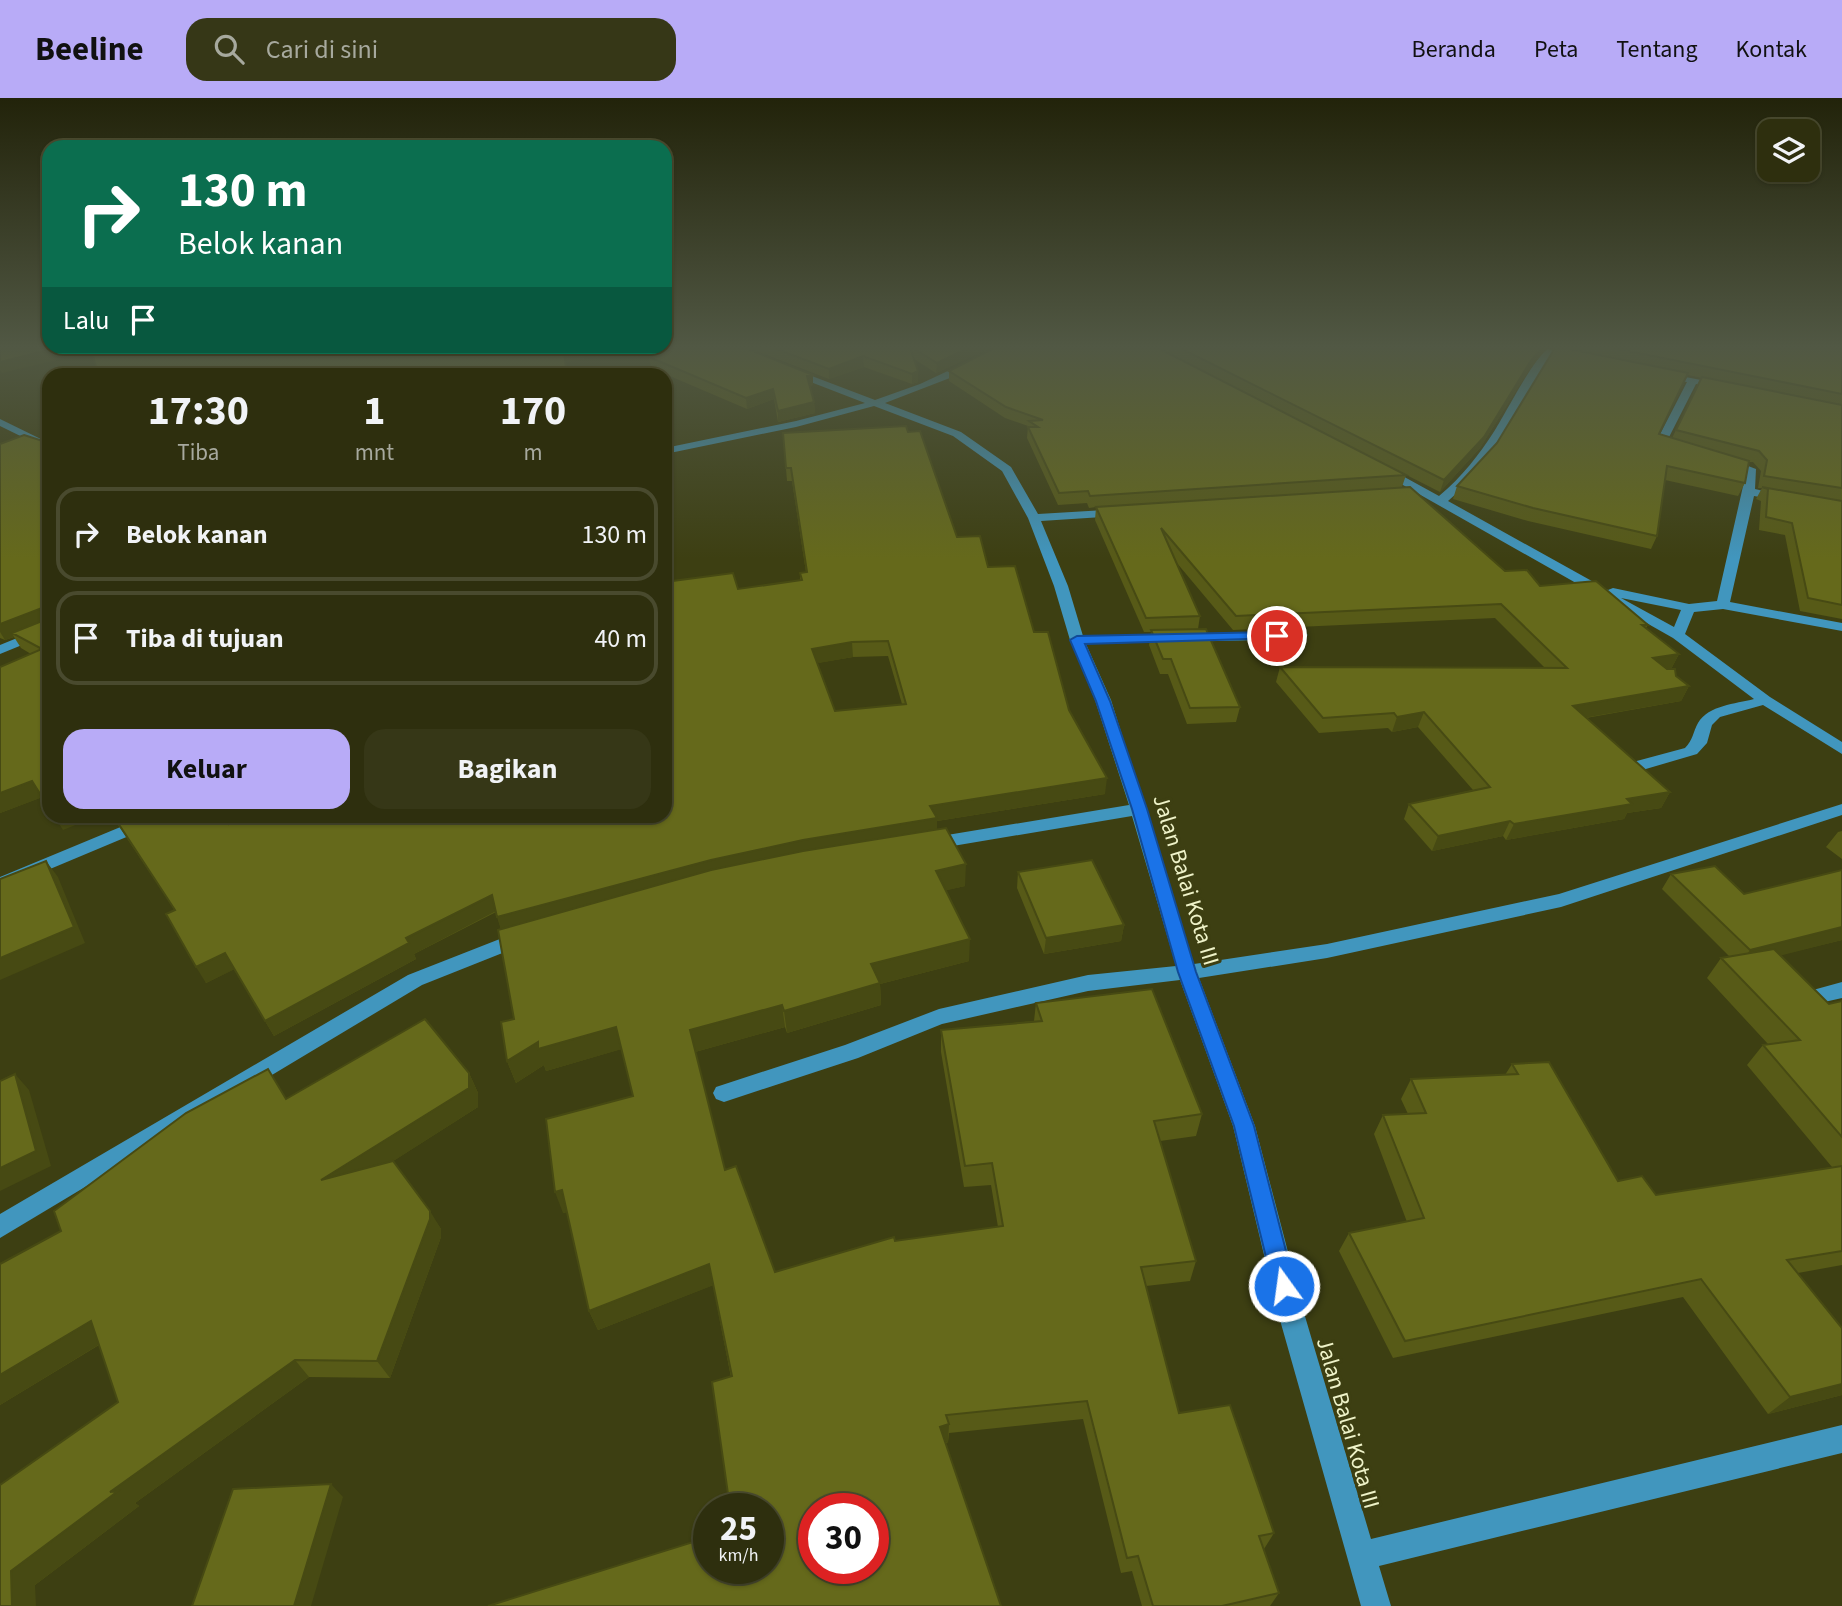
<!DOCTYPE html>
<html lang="id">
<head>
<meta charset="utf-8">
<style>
  :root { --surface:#2e2f0e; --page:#363717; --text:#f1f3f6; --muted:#a7a99e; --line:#494a2e; --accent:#b8abf7 }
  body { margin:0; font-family:"Source Sans 3",sans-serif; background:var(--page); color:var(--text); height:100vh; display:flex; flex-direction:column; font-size:26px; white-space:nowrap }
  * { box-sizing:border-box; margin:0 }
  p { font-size:23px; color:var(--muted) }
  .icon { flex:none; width:38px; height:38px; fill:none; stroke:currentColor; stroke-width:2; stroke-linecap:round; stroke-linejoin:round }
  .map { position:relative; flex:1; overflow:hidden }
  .details { position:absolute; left:42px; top:270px; width:630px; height:455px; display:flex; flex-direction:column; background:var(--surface); border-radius:21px; box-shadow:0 2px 5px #0004,0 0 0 2px var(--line) }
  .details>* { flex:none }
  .hud { position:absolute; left:42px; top:42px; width:630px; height:214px; border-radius:21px; box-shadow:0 2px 5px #0004,0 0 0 2px var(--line); background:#0b6e4f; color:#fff; overflow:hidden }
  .controls { position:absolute; left:1757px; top:21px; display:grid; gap:14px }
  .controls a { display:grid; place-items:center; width:63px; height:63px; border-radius:14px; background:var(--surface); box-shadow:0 2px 5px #0004,0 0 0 2px var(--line); font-size:35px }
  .speed { position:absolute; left:693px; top:1395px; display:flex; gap:14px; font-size:35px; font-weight:700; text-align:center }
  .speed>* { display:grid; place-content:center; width:91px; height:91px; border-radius:50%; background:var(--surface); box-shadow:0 2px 5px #0004,0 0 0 2px var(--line); line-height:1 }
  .speed small { font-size:18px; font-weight:400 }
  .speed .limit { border:10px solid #d22; background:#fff; color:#111 }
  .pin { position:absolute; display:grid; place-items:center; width:60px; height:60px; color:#fff; margin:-30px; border:4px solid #fff; border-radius:50%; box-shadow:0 2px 7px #0007 }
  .me { position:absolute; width:77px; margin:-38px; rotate:346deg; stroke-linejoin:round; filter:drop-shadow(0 0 5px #0008) }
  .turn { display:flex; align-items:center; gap:24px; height:147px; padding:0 21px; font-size:32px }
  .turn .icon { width:91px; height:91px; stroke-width:2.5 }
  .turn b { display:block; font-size:49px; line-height:60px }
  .then { display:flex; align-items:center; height:66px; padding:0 21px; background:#0003; gap:14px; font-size:26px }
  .eta { display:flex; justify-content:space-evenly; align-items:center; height:119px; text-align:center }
  .eta b { font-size:42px; font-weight:700; line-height:49px }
  .button { display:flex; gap:14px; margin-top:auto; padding:14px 21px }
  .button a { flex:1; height:80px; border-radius:21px; background:var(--accent); color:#111; font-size:28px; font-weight:700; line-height:80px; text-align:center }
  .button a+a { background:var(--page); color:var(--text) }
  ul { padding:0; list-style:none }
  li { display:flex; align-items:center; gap:21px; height:94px; margin:0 14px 10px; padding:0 7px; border:4px solid var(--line); border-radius:21px }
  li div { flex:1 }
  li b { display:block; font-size:26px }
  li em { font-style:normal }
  header { display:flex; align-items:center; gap:42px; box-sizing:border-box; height:98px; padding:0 35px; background:var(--accent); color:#111 }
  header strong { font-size:33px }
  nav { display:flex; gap:38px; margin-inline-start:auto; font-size:24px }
  .search { width:490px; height:63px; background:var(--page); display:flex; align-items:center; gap:18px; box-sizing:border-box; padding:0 24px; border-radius:21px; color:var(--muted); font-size:26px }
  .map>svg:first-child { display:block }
</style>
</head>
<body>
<header>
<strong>Beeline</strong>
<div class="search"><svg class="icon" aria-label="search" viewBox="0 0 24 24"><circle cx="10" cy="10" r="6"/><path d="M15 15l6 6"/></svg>Cari di sini</div>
<nav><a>Beranda</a><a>Peta</a><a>Tentang</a><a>Kontak</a></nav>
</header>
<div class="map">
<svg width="1842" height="1508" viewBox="0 0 1842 1508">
  <rect width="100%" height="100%" fill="#3d3f12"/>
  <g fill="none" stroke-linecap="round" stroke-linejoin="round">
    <path fill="#4196be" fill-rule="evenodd" d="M 997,250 L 1009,250 L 968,273 L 885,305 L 961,334 L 1011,369 L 1038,416 L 1122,411 L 1124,414 L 1118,418 L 1041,423 L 1068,488 L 1083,538 L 1301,533 L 1308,537 L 1301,541 L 1086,546 L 1111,602 L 1194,866 L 1327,846 L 1559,796 L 1842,706 L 1842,717 L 1561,809 L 1327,860 L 1199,880 L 1255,1028 L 1304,1215 L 1371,1441 L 1842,1327 L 1842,1355 L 1379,1468 L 1391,1508 L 1361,1508 L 1278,1215 L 1233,1028 L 1180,882 L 1088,893 L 942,926 L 858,960 L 724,1004 L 716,1001 L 713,995 L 716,989 L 845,947 L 939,911 L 1088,877 L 1176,868 L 1132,718 L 929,752 L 920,746 L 929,740 L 1129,707 L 1095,602 L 1070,542 L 1054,488 L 1028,420 L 1002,373 L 953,338 L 874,308 L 796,329 L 665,356 L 665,350 L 796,323 L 865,305 L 790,276 L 790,272 L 796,272 L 875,302 L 920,286 Z
      M 1548,251 L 1580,260 L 1575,263 L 1551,257 C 1518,308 1494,363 1448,403 L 1608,492 L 1613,490 L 1689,506 L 1717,503 L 1746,375 L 1721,363 L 1727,360 L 1756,371 L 1755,391 L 1788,399 L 1782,403 L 1754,398 L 1730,504 L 1842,525 L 1842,533 L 1723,511 L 1694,514 L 1685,536 L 1770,599 L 1842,644 L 1842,656 L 1763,607 L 1720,619 L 1712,627 L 1707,645 L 1697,656 L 1639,673 L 1633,672 L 1631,668 L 1633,664 L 1685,650 C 1693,642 1693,634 1698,625 C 1709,607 1735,606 1754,601 L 1673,540 L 1380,374 L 1380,370 L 1388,370 L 1439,398 C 1462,379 1479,357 1495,332 C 1506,315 1534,259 1548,251 ZM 1621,500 L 1681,512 L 1674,529 Z
      M 1664,275 L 1728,287 L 1723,290 L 1696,286 L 1666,345 L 1677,352 L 1672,355 L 1655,346 L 1687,284 L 1661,280 L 1661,276 Z
      M 0,321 L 49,345 L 49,352 L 0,328 Z
      M 49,527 L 49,536 L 0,556 L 0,547 Z
      M 147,718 L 169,718 L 167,722 L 0,792 L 0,779 Z
      M 523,832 L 530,834 L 532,839 L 530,844 L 422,887 L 0,1140 L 0,1116 L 408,877 Z
      M 1842,884 L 1842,900 L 1820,905 L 1813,902 L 1810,897 L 1813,892 Z"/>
  </g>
  <path fill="#575a17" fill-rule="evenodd" d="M 748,250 L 990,250 L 936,275 L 914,261 L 918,273 L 918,284 L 912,286 L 864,269 L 829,281 Z
    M 994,250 L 1547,250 L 1529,272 L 1480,350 L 1440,394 L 1192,268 L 1406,377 L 1402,389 L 1505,473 L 1540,488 L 1648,527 L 1646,530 L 1679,556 L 1671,571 L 1676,578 L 1689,588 L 1681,603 L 1586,620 L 1670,694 L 1661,710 L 1627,715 L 1624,721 L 1506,742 L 1503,738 L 1432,753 L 1404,721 L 1409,706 L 1473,692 L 1418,629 L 1392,634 L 1388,630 L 1319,635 L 1276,584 L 1280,569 L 1545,570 L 1495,520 L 1233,532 L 1176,464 L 1200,518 L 1198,531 L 1240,609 L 1236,624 L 1187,626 L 1168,576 L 1160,576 L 1149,547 L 1151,534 L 1144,534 L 1095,422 L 1096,409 L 1089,410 L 1087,405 L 1058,407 L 1027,340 L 1028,328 L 1005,320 L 949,283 L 949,273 Z
    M 1555,250 L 1842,250 L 1842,521 L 1800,513 L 1785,437 L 1759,432 L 1761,403 L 1756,401 L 1762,390 L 1758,390 L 1761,373 L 1753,364 L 1749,364 L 1745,385 L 1738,398 L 1665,382 L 1657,438 L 1651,451 L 1528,423 L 1453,401 L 1457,388 L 1497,345 ZM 1688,277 L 1702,280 L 1672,340 L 1659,336 Z
    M 649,259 L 813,277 L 813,287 L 810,288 L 814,304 L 815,315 L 778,324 L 774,301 L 747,311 L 651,270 Z
    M 783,335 L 957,439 L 988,469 L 1034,534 L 1069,612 L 1105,696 L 937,723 L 937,731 L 965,788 L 946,792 L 969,863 L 880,886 L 881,907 L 787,935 L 785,929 L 695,954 L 725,1072 L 775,1174 L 895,1143 L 998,1129 L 991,1087 L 964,1089 L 941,954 L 941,932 L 1034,923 L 1036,905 L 1202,1016 L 1196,1038 L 1160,1043 L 1196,1163 L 1190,1183 L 1146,1188 L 1179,1315 L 1274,1435 L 1264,1451 L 1279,1495 L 1270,1508 L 1142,1508 L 1132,1473 L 1121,1475 L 1083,1321 L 949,1335 L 948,1344 L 768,1470 L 713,1187 L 598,1232 L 589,1213 L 567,1114 L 563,1115 L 633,998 L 621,951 L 546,973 L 544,967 L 516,985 L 507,963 L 514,921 L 501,831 L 496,814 L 414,856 L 416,861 L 274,938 L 234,871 L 206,885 L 175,812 L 112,718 L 223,718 L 229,726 L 665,718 L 738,491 L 800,483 L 800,475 L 806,474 L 792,383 L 787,383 ZM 888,558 L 902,606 L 835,613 L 817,565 L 853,559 Z
    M 49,345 L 42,699 L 0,715 L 0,569 L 31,556 L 21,550 L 14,539 L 5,542 L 0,540 L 0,346 Z
    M 1842,733 L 1842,761 L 1826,749 L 1838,734 Z
    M 1842,772 L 1842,842 L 1780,857 L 1829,906 L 1842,903 L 1842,1167 L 1798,1175 L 1842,1230 L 1842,1297 L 1768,1316 L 1683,1199 L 1393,1260 L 1339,1153 L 1349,1135 L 1407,1124 L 1374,1036 L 1383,1017 L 1408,1016 L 1401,1001 L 1411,981 L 1505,977 L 1512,966 L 1618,1083 L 1656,1097 L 1832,1069 L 1747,967 L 1763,947 L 1768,946 L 1707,880 L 1721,860 L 1730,859 L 1662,791 L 1671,776 L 1744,796 Z
    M 1018,774 L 1124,827 L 1121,843 L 1044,856 L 1017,790 Z
    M 469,975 L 478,995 L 478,1009 L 393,1063 L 441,1131 L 441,1139 L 390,1280 L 309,1279 L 135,1405 L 139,1408 L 35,1487 L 0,1508 L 118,1304 L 99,1247 L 0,1307 L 0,1166 L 61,1133 L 286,1000 Z"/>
  <path fill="#474a13" d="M 56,250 L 93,250 L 94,253 L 2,275 L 0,272 L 0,264 Z
    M 968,250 L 990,250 L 936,275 L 937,265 Z
    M 1542,250 L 1547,250 L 1529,272 L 1480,350 L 1440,394 L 1444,382 L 1532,261 Z
    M 582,251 L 584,261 L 566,264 L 567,276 L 564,254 Z
    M 863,258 L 864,269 L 829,281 L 829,271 Z
    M 918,273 L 918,284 L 912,286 L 912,276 Z
    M 813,277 L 813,287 L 808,289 L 807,278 Z
    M 773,291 L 774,301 L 747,311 L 746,300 Z
    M 814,304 L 815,315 L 778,324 L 778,313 Z
    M 42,510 L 49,522 L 12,535 L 14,539 L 5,542 L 0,534 L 0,526 Z
    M 852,544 L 853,559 L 813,566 L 812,551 Z
    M 1679,556 L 1671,571 L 1645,574 L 1653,560 Z
    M 1689,588 L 1681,603 L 1566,623 L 1573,608 Z
    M 1424,614 L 1418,629 L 1392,634 L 1397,619 Z
    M 1107,680 L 1105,696 L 937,723 L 937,736 L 502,835 L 497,819 L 711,762 L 930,708 Z
    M 32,683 L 43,699 L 0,715 L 0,695 Z
    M 1670,694 L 1661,710 L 1627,715 L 1624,721 L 1506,742 L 1514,726 L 1627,701 Z
    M 54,718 L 98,718 L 63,732 Z
    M 112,718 L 141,718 L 118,727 Z
    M 1510,723 L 1503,738 L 1432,753 L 1438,738 Z
    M 46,763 L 58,779 L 85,845 L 0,882 L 0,860 Z
    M 966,766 L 965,788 L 936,795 L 936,773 Z
    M 492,797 L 498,812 L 414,856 L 416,861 L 274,938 L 265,923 L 406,840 Z
    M 1124,827 L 1121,843 L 1044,856 L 1046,840 Z
    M 1842,829 L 1842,842 L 1739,868 L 1750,852 Z
    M 970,841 L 969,863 L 880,886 L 881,907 L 787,935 L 784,913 L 871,866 Z
    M 225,855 L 235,871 L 206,885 L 196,869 Z
    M 782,907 L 785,929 L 695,954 L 690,932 Z
    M 616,929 L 622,951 L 546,973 L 544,967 L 516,985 L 507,963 L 538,944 Z
    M 469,975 L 478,995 L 478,1009 L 334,1101 L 321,1082 Z
    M 15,976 L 29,992 L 51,1068 L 0,1093 L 0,1070 Z
    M 562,1092 L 570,1113 L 563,1115 L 555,1094 Z
    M 430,1113 L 441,1131 L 441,1139 L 390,1280 L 377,1263 Z
    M 709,1166 L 714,1187 L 598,1232 L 589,1213 Z
    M 91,1223 L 110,1240 L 0,1307 L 0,1277 Z
    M 295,1262 L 309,1279 L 135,1405 L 139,1408 L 35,1487 L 36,1508 L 12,1508 L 11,1473 L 110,1394 Z
    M 1842,1286 L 1842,1297 L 1768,1316 L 1790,1299 Z
    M 949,1326 L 948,1344 L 940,1347 L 940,1329 Z
    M 331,1386 L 343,1399 L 311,1508 L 294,1508 Z"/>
  <path fill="#65691b" stroke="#474a13" stroke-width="2" fill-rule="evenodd" d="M 0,250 L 56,250 L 0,264 Z
    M 91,250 L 582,250 L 582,251 L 564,254 L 567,276 L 98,276 Z
    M 674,250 L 745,250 L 813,277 L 807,278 L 814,304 L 778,313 L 773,291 L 746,300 L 649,259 Z
    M 774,250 L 910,250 L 918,273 L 912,276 L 863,258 L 829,271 Z
    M 913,250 L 968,250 L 937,265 Z
    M 994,250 L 1158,250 L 1406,377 L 1090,398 L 1088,393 L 1059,395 L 1028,329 L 1038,329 L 1029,323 L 1043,322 L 1006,309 L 949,273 Z
    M 1180,250 L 1542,250 L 1532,261 L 1484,339 L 1444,382 Z
    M 1555,250 L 1564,250 L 1688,275 L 1659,336 L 1749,363 L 1745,385 L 1667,368 L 1657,438 L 1533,410 L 1457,388 L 1497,345 Z
    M 1613,250 L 1842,250 L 1842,296 Z
    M 1702,279 L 1842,307 L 1842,390 L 1764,378 L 1767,362 L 1759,353 L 1676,332 Z
    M 906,328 L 908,334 L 920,333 L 957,439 L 980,438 L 988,469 L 1015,468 L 1034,534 L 1048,534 L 1069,612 L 1107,680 L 930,708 L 937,720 L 803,742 L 711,762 L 497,819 L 492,797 L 406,840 L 409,845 L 265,923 L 225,855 L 196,869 L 166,816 L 175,812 L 118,725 L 137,718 L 223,718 L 229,726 L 248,718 L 665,718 L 665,484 L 733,475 L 738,491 L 802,482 L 800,475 L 807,474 L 791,370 L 786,370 L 783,335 ZM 888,543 L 906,606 L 835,613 L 812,551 L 852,544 Z
    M 24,337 L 49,345 L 49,710 L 32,683 L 0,695 L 0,569 L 42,551 L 12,535 L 42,523 L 42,510 L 0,526 L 0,346 Z
    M 1410,389 L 1505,473 L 1527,472 L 1540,488 L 1596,483 L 1648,527 L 1642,527 L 1679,556 L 1653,560 L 1667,571 L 1675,571 L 1676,578 L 1689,588 L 1573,608 L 1670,694 L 1627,701 L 1632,706 L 1514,726 L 1510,723 L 1438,738 L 1409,706 L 1490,689 L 1424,614 L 1397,619 L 1394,615 L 1323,620 L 1280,569 L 1567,570 L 1501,506 L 1236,518 L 1161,430 L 1200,518 L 1146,520 L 1096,409 Z
    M 1762,389 L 1842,403 L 1842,507 L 1808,500 L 1792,425 L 1766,419 L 1768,391 Z
    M 1206,531 L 1240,609 L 1190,610 L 1171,561 L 1163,561 L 1151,532 Z
    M 946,730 L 966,766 L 936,773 L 970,841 L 871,866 L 880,885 L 784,913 L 782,907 L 690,932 L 725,1072 L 736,1068 L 775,1174 L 894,1139 L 895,1143 L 1003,1128 L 992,1065 L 965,1068 L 941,932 L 1042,923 L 1036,905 L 1152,891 L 1202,1016 L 1154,1023 L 1196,1163 L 1141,1169 L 1179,1315 L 1230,1307 L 1274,1435 L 1259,1438 L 1279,1495 L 1222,1508 L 1153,1508 L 1138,1458 L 1127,1460 L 1087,1303 L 946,1317 L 949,1326 L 940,1329 L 1001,1508 L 488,1508 L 709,1439 L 709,1470 L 768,1470 L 768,1410 L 730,1410 L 712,1284 L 732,1278 L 709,1166 L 589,1213 L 562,1092 L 555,1094 L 546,1021 L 633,998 L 616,929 L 538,951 L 538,944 L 507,963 L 501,924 L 514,921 L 498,832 L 711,772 L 803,753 ZM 814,1410 L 873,1410 L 873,1470 L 814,1470 Z
    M 1092,762 L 1124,827 L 1046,840 L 1018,774 Z
    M 46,763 L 74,829 L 0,860 L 0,781 Z
    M 1715,768 L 1744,796 L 1842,772 L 1842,829 L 1750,852 L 1671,776 Z
    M 1774,851 L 1829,906 L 1842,903 L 1842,1039 L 1763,947 L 1800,942 L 1721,860 Z
    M 425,921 L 469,975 L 469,990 L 321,1082 L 393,1063 L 430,1113 L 430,1121 L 377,1263 L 295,1262 L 110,1394 L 118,1393 L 11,1473 L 12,1508 L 0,1508 L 0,1387 L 118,1304 L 91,1223 L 0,1277 L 0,1166 L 61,1133 L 54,1113 L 186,1015 L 268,971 L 286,1001 Z
    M 1549,964 L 1618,1083 L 1642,1078 L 1656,1097 L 1842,1068 L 1842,1153 L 1787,1162 L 1842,1230 L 1842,1286 L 1790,1299 L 1701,1181 L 1405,1243 L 1349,1135 L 1424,1120 L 1383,1017 L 1426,1015 L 1411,981 L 1518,976 L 1512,966 Z
    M 15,976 L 36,1053 L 0,1070 L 0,983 Z
    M 331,1386 L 294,1508 L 192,1508 L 233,1391 Z"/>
  <linearGradient id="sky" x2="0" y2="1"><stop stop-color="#22230a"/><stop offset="0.54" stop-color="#515844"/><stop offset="1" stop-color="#515844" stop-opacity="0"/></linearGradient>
  <rect width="1842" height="461" fill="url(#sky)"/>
  <path fill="#1a73e8" stroke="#114b97" stroke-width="2" d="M 1277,534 L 1281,535 L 1281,540 L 1085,546 L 1110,603 L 1147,711 L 1196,874 L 1254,1028 L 1295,1188 L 1292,1196 L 1284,1199 L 1276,1196 L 1273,1188 L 1234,1028 L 1178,874 L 1132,711 L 1096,603 L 1070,542 L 1077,538 Z"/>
  <g text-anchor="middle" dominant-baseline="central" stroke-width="6" stroke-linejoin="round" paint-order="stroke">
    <g font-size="23" fill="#eff3c9" stroke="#3d3f12">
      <text transform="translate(1186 782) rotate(73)">Jalan Balai Kota III</text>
      <text transform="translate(1348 1325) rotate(74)">Jalan Balai Kota III</text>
    </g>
  </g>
</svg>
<div class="controls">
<a><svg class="icon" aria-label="layers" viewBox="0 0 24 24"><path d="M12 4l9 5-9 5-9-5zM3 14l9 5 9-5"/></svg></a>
</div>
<div class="speed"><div>25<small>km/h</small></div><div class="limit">30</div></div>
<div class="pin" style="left:1277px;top:538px;background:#d93025"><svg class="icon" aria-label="arrive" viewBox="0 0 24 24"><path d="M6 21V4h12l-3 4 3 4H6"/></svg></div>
<svg class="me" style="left:1284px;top:1188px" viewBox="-20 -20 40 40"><circle r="17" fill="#1a73e8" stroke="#fff" stroke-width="3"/><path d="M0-11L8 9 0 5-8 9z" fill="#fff"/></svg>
<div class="hud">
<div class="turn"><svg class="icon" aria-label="right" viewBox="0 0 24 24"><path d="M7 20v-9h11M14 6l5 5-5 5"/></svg><div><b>130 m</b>Belok kanan</div></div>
<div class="then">Lalu<svg class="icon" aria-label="arrive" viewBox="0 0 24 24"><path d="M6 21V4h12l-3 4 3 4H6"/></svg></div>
</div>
<section class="details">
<div class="eta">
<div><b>17:30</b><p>Tiba</p></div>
<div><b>1</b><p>mnt</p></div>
<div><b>170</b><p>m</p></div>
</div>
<ul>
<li><svg class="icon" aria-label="right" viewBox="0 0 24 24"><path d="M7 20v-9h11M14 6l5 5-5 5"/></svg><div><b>Belok kanan</b></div><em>130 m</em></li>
<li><svg class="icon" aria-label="arrive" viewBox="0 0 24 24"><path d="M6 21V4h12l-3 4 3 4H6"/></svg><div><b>Tiba di tujuan</b></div><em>40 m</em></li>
</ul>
<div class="button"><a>Keluar</a><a>Bagikan</a></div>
</section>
</div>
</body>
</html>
